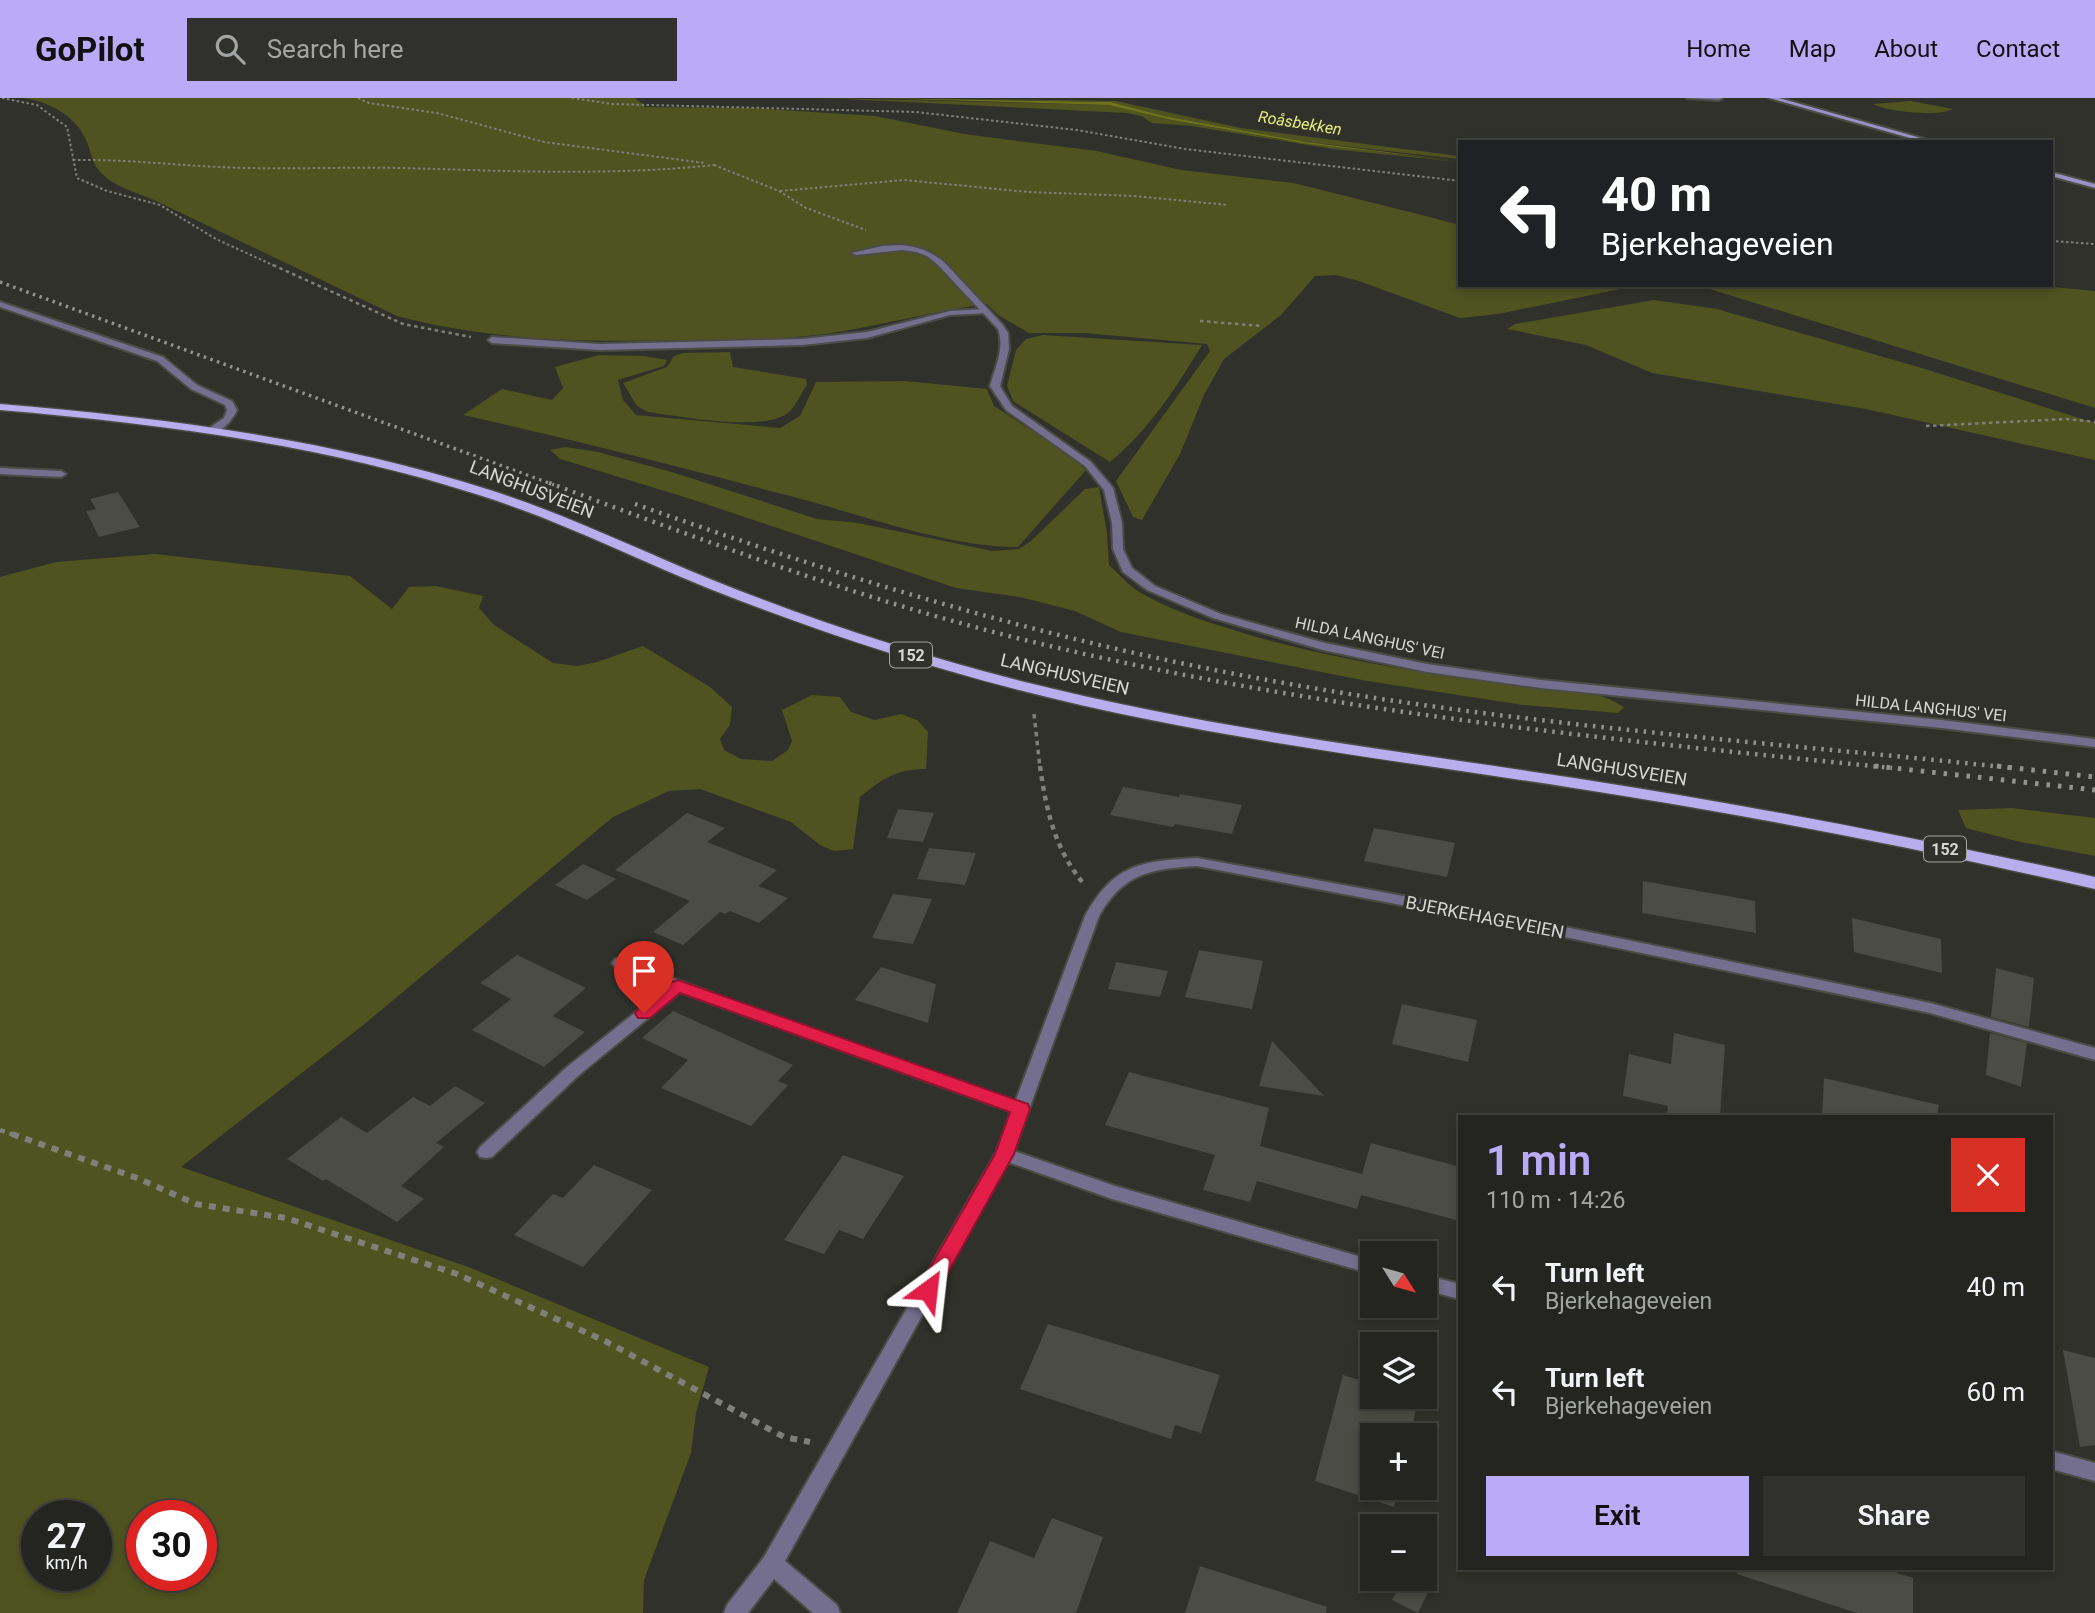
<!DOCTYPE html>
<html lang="en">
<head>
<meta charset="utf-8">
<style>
  :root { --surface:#242520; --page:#30312d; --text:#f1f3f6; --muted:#a3a5a5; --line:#41423e; --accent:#b9abf7 }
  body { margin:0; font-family:Roboto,sans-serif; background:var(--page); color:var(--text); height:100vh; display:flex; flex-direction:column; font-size:26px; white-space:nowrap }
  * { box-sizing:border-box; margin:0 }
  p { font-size:23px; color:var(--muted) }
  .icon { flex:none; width:38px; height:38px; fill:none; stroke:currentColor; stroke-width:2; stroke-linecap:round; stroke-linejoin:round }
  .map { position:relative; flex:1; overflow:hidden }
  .sheet { position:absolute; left:1458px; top:1017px; width:595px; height:455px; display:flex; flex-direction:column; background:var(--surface); border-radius:0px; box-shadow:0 4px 10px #0003,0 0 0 2px var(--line) }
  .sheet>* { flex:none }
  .banner { position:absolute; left:1458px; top:42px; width:595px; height:147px; border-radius:0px; box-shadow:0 4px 10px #0003,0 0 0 2px var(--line); background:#202124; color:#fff; overflow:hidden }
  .needle { width:46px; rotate:127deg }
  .controls { position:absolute; left:1360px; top:1143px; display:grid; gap:14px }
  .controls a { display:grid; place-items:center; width:77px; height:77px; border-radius:0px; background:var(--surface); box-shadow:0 4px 10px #0003,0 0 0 2px var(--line); font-size:35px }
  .speed { position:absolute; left:21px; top:1402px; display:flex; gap:14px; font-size:35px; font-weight:700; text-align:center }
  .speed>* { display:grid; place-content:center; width:91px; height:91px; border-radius:50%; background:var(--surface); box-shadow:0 4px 10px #0003,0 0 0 2px var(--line); line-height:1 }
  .speed small { font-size:18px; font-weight:400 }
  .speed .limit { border:10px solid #d22; background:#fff; color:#111 }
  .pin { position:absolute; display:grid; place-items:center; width:60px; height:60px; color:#fff; margin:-72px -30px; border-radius:50% 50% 50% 0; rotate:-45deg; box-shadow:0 0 7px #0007 }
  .pin .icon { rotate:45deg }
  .me { position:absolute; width:77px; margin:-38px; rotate:30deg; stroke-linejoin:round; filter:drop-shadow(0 0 5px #0008) }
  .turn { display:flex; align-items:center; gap:24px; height:147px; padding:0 28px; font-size:32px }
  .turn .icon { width:91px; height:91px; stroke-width:2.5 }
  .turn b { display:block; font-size:49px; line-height:60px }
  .round { display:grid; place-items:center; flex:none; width:74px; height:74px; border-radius:0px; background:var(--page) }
  .headline { display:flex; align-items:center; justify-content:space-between; height:119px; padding:0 28px }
  h1 { font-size:42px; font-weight:600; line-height:52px; color:var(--accent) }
  .cta { display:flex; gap:14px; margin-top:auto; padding:14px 28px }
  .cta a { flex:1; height:80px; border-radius:0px; background:var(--accent); color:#111; font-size:28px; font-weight:600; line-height:80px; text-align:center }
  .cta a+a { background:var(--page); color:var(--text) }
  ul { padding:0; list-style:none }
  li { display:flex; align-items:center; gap:21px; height:105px; padding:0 28px }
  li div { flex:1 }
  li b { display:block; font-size:26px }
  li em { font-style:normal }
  header { display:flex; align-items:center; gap:42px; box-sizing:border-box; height:98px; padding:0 35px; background:var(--accent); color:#111 }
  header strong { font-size:33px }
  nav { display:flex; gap:38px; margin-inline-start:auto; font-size:24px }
  .search { width:490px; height:63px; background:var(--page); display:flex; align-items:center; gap:18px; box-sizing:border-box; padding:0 24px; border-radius:0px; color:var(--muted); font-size:26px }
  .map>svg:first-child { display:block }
</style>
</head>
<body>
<header>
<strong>GoPilot</strong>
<div class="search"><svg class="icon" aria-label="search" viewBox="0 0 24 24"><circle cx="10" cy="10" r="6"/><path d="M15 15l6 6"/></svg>Search here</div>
<nav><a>Home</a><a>Map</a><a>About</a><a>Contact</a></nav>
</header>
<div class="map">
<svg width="2095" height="1515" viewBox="0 0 2095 1515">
  <rect width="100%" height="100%" fill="#30312a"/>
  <path fill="#4f5320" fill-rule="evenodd" d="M 23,0 L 635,0 L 646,9 L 752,10 L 875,18 L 964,36 L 1097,53 L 1181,72 L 1293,85 L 1437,121 L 1459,127 L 1460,187 L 1640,187 L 1498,216 L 1460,220 L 1359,183 L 1336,177 L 1315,178 L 1281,217 L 1224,261 L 1204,297 L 1180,356 L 1142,422 L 1133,419 L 1116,383 L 1210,253 L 1207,246 L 1084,235 L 1029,235 L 998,217 L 987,206 C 932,213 880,228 825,236 C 782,242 736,241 693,242 C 593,244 494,244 397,218 L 154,102 C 135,94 110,88 97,70 C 91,62 90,49 85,40 C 75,17 47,3 23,0 Z
    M 824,0 L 1108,7 L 1172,22 L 1283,42 L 1459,64 L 1332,51 L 1192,28 L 1152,25 L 1141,18 L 1127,15 Z
    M 899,0 L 1116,3 L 1241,30 L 1459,58 L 1459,61 L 1306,44 L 1164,18 L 1111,4 Z
    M 1911,3 L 1953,11 C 1940,19 1887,14 1873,6 Z
    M 1697,187 L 2032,187 L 2095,193 L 2095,310 Z
    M 1654,202 L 1717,211 L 1925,271 L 2095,325 L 2095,362 L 1866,311 L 1652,275 L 1586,247 L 1507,231 L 1515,226 Z
    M 1043,237 L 1202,247 C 1175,291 1150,331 1110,364 L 1013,303 L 1007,288 L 1016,252 L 1026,241 Z
    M 730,254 L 733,269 L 806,281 L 807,287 C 801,295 796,308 789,314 C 766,335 677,318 648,314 L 637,308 L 623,285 L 667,269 L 674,258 L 683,255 Z
    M 599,257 L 644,258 L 667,262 L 664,268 L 618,282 L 623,302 L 636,317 L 780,330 L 800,318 L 816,284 L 905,283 L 987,291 L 994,308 L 1068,356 L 1086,372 L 1018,449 C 954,450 867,419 805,402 C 691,372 578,343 463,317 L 502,291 L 552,302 L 563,290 L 555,269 Z
    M 566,349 L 598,354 L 675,375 L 817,421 L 858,425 L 992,453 L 1019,451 L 1031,443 L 1085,391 L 1099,389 L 1107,435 L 1109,467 C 1119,476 1129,488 1141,495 C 1177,516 1220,528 1260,540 C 1335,560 1413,574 1490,584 C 1534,589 1586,585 1624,609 L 1618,615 L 1523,607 L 1367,583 L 1121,534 L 1075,513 L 1020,499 L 956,490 L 694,402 L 560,361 L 550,352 Z
    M 155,456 L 350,478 L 392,511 L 409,489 L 436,488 L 483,498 L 479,510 L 494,527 L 553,565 L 577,568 L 597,564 L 643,548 L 710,589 L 732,609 L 730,627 L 720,641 L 724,652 L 741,661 L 772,663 L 788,652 L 792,643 L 782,612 L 812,597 L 840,599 L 851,614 L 875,622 L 901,616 L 917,622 L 928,634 L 926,671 C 897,671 882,681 860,699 L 853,751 L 834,753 L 820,747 L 791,724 L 700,691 L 669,693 L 613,719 L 362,928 L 181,1069 L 471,1170 L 709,1269 L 696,1315 L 691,1355 L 644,1482 L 643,1515 L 0,1515 L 0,479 L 56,464 ZM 37,1418 L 96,1418 L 96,1477 L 37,1477 ZM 142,1418 L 201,1418 L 201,1477 L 142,1477 Z
    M 2012,710 L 2095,720 L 2095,758 L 2016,743 L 1966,730 L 1958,712 Z"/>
  <path fill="#6d721c" d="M 870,0 L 1111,4 L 1164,18 L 1306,44 L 1459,63 L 1302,45 L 1172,22 L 1108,7 Z"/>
  <path fill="#4b4c44" d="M 118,394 L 140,429 L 99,439 L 86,413 L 96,411 L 90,401 Z
    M 1123,689 L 1179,699 L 1180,696 L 1242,707 L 1232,736 L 1175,726 L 1173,729 L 1110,717 Z
    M 898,711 L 934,715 L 923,744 L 887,740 Z
    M 687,715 L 725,730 L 707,744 L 777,772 L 758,788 L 788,800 L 759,825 L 730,813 L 725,816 L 720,814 L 683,847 L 653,834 L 690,803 L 615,772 Z
    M 1374,730 L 1455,745 L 1447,779 L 1364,763 Z
    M 929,750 L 976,755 L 965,787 L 917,781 Z
    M 583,766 L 616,781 L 587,802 L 555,787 Z
    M 1643,783 L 1755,803 L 1756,835 L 1642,815 Z
    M 893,796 L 932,801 L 913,846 L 872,840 Z
    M 1852,820 L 1941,841 L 1942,875 L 1854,854 Z
    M 1199,852 L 1263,863 L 1252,911 L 1185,899 Z
    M 517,857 L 586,890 L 553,918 L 585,934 L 544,969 L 472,932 L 511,901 L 480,885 Z
    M 1116,864 L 1168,873 L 1160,899 L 1108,891 Z
    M 881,869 L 936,886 L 928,925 L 855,902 Z
    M 1996,870 L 2034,880 L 2029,929 L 1991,919 Z
    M 1402,906 L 1477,922 L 1468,964 L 1392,946 Z
    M 673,913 L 793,967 L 778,983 L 788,987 L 751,1028 L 661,990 L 688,962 L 642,940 Z
    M 1674,935 L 1725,947 L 1720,1018 L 1667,1018 L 1668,1008 L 1623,998 L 1629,956 L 1671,966 Z
    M 1990,935 L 2027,945 L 2021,989 L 1986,977 Z
    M 1272,943 L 1324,998 L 1259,988 Z
    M 1129,974 L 1269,1010 L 1260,1048 L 1362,1076 L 1371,1045 L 1460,1069 L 1460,1123 L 1361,1097 L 1357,1111 L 1257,1083 L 1250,1104 L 1203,1092 L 1215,1057 L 1105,1027 Z
    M 1824,980 L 1939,1007 L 1937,1018 L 1822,1018 Z
    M 455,988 L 485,1005 L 436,1045 L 444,1049 L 401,1088 L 424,1101 L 397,1124 L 326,1081 L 323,1083 L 287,1061 L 341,1019 L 367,1035 L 413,999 L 430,1008 Z
    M 843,1057 L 904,1078 L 863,1141 L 839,1132 L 824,1156 L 784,1142 Z
    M 594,1067 L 652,1092 L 583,1169 L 514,1137 L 553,1096 L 563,1100 Z
    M 1048,1226 L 1220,1277 L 1201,1335 L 1175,1327 L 1171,1341 L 1020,1291 Z
    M 2063,1252 L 2095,1260 L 2095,1347 L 2080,1349 Z
    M 1343,1277 L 1372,1286 L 1372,1298 L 1419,1298 L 1410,1337 L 1372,1337 L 1372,1390 L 1398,1390 L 1394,1409 L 1315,1383 Z
    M 1052,1420 L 1103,1439 L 1076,1515 L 957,1515 L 990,1443 L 1034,1460 Z
    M 1200,1468 L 1327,1509 L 1326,1515 L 1185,1515 Z
    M 1738,1470 L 1897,1470 L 1897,1475 L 1913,1480 L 1913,1515 L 1857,1515 L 1737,1476 Z
    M 1404,1480 L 1410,1480 L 1429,1492 L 1418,1515 L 1392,1502 Z"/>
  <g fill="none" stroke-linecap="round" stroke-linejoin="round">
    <defs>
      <path id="service" d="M 1687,0 L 1722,0 L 1719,2 Z
        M 0,204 L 163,259 L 197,287 L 232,303 L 237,312 C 232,323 221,336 208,335 L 208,331 L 224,320 L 227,312 L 225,307 L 191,291 L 157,263 L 0,209 Z
        M 984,211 L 987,211 L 987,215 L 950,217 L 867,240 L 802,247 L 600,252 L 492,245 L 488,242 L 492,239 L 600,246 L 802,241 L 867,234 L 950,213 Z
        M 0,370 L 61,373 L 66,376 L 61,379 L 0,376 Z
        M 620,860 L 733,903 L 1027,1007 L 1029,1011 L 1027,1015 L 1021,1017 L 1015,1015 L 680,894 L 579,977 L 492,1059 L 486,1060 L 480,1059 L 477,1054 L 480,1049 L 567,969 L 667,889 L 615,869 L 612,865 L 615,861 Z"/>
      <path id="minor" d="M 902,147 C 919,149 930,153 944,164 L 1002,226 L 1008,235 L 1009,251 L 1000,288 L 1012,308 L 1091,364 L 1113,390 L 1122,425 L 1123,451 L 1132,470 L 1155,488 L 1221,516 L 1325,545 L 1427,566 L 1541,582 L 1942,622 L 2095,641 L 2095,649 L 1942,630 L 1541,590 L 1427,574 L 1323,552 L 1213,520 L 1147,492 L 1123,474 L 1113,451 L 1112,425 L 1104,392 L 1085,368 L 1006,312 L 990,288 C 995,270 1005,250 998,231 L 938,167 L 927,158 L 916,154 L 902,152 L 856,157 L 852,155 L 882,148 Z
        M 1197,760 L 1512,818 L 1930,905 L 2095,950 L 2095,962 L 1930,915 L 1512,828 L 1197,768 C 1151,771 1123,775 1099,818 L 1014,1053 L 1115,1088 L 1372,1162 L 1372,1176 L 1112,1101 L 1008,1064 L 785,1463 L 837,1507 L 840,1515 L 813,1515 L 774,1481 L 748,1515 L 724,1515 L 727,1507 L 764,1459 L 996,1055 L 1085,818 C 1114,766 1141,763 1197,760 Z
        M 1424,1177 L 1460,1186 L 1460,1201 L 1424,1192 Z
        M 2051,1353 L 2095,1365 L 2095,1383 L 2051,1371 Z"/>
      <path id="secondary" d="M 1769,0 L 1779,0 L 1935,44 L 1924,44 Z
        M 2051,74 L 2095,86 L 2095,90 L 2051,78 Z"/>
      <path id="primary" d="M 0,306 C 166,320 330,341 490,392 C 565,416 637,451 710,481 C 814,523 921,558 1029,585 C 1208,630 1392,652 1574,680 C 1749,707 1922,741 2095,779 L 2095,791 C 1922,751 1749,717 1574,690 C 1388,661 1201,639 1019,592 C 914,565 811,531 710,491 C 633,460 559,422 479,397 C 323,347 163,326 0,312 Z"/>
    </defs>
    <use href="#service" stroke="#4b4c45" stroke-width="4"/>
    <use href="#minor" stroke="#4b4c45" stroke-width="4"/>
    <use href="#secondary" stroke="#4b4c45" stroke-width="4"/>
    <use href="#primary" stroke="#4b4c45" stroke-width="3"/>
    <path stroke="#80807b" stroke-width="2" stroke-dasharray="2.5 2.5" stroke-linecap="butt" d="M 2,0 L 37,7 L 67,29 L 77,80 L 107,93 L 160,107 L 216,141 L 277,169
      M 358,0 L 369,5 L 437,15 L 544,44 L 705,65
      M 572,0 L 612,6 L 916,14 L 1077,32 L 1185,51 L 1460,83
      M 73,62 C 132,61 189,69 248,70 C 299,71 350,69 402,70 C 506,73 610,78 714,67
      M 714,67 L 779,93 L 806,110 L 866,132
      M 780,93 L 904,82 L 1028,94 L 1134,98 L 1228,107
      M 2051,143 L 2095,146"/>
    <path stroke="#80807b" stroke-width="2.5" stroke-dasharray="3.5 3.5" stroke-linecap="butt" d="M 273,167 L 403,226 L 471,239
      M 1200,223 L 1262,228
      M 1926,328 L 2067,321 L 2095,324"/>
    <path stroke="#80807b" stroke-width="3.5" stroke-dasharray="4.5 4.5" stroke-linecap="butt" d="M 1034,616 L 1040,670"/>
    <path stroke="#80807b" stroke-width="4.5" stroke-dasharray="5 5" stroke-linecap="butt" d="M 1040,668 C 1046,712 1055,752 1084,786
      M 0,1032 L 17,1038"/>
    <path stroke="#80807b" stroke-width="6" stroke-dasharray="7 7" stroke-linecap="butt" d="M 12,1036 L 137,1080 L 196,1106 L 286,1120 L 457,1176 L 605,1243 L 784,1339 L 810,1344"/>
    <use href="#service" fill="#746f8e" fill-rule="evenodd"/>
    <use href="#minor" fill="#746f8e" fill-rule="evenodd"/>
    <use href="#secondary" fill="#9a92c4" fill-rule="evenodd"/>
    <use href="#primary" fill="#b8aded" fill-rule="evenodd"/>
    <path stroke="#93948e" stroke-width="3.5" stroke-dasharray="2.5 4.5" stroke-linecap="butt" d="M 0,184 L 554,387"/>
    <path stroke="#93948e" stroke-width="4.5" stroke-dasharray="2.5 6" stroke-linecap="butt" d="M 549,385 C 707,444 865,503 1029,543 C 1313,612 1602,641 1892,670
      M 635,406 C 826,474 1020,534 1220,573 C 1482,625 1748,642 2013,670"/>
    <path stroke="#93948e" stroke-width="5" stroke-dasharray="3.5 8" stroke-linecap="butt" d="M 1875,668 L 2095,692
      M 1997,668 L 2095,679"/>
  </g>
  <path fill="#e11d48" stroke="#92132f" stroke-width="2" d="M 678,882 L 1028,1006 L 1030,1011 L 1014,1056 L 935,1198 L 928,1200 L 920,1198 L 917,1192 L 995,1056 L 1010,1014 L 680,895 L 650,920 L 638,920 L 635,915 L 638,911 L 672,884 Z"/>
  <g text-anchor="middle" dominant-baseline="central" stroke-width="7" stroke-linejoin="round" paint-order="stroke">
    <g font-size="16" font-style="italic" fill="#e5ee7e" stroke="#30312a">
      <text transform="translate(1300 25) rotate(9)">Roåsbekken</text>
    </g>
    <g font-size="16" fill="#d7d7d3" stroke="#30312a">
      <text transform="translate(1370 540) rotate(12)">HILDA LANGHUS' VEI</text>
      <text transform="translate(1931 610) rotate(6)">HILDA LANGHUS' VEI</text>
    </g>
    <g fill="#30312a" stroke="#a5a5a0" stroke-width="2">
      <rect x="890" y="544.5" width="42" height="25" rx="5"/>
      <rect x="1924" y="738.5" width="42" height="25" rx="5"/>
    </g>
    <g font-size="16" font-weight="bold" fill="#d7d7d3">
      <text x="911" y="557">152</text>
      <text x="1945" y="751">152</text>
    </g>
    <g font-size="18" fill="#d7d7d3" stroke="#30312a">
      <text transform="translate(532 391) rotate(21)">LANGHUSVEIEN</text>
      <text transform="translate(1065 576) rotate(13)">LANGHUSVEIEN</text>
      <text transform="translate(1622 671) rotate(9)">LANGHUSVEIEN</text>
      <text transform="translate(1485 819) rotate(11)">BJERKEHAGEVEIEN</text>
    </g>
  </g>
</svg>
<div class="controls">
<a><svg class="needle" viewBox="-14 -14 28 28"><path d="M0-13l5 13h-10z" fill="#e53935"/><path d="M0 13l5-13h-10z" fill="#a3a5a5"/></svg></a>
<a><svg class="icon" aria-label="layers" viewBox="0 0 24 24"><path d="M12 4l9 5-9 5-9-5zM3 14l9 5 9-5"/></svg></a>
<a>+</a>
<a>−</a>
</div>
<div class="speed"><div>27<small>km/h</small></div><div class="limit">30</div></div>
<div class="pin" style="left:644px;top:915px;background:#d93025"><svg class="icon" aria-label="arrive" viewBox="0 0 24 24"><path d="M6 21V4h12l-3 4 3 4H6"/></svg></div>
<svg class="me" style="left:928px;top:1192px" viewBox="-20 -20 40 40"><path d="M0-17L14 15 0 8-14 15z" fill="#e11d48" stroke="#fff" stroke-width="4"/></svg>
<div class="banner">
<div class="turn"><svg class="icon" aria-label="left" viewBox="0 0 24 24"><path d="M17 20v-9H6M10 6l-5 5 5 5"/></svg><div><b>40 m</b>Bjerkehageveien</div></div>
</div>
<section class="sheet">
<div class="headline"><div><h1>1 min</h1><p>110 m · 14:26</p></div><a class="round" style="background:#d93025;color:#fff"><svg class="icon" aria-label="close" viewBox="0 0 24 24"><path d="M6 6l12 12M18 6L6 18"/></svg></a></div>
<ul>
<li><svg class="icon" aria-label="left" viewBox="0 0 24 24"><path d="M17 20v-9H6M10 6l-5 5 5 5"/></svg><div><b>Turn left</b><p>Bjerkehageveien</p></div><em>40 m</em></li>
<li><svg class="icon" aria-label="left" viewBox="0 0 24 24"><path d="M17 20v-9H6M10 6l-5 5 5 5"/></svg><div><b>Turn left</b><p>Bjerkehageveien</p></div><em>60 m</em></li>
</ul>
<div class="cta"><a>Exit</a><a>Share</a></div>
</section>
</div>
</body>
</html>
